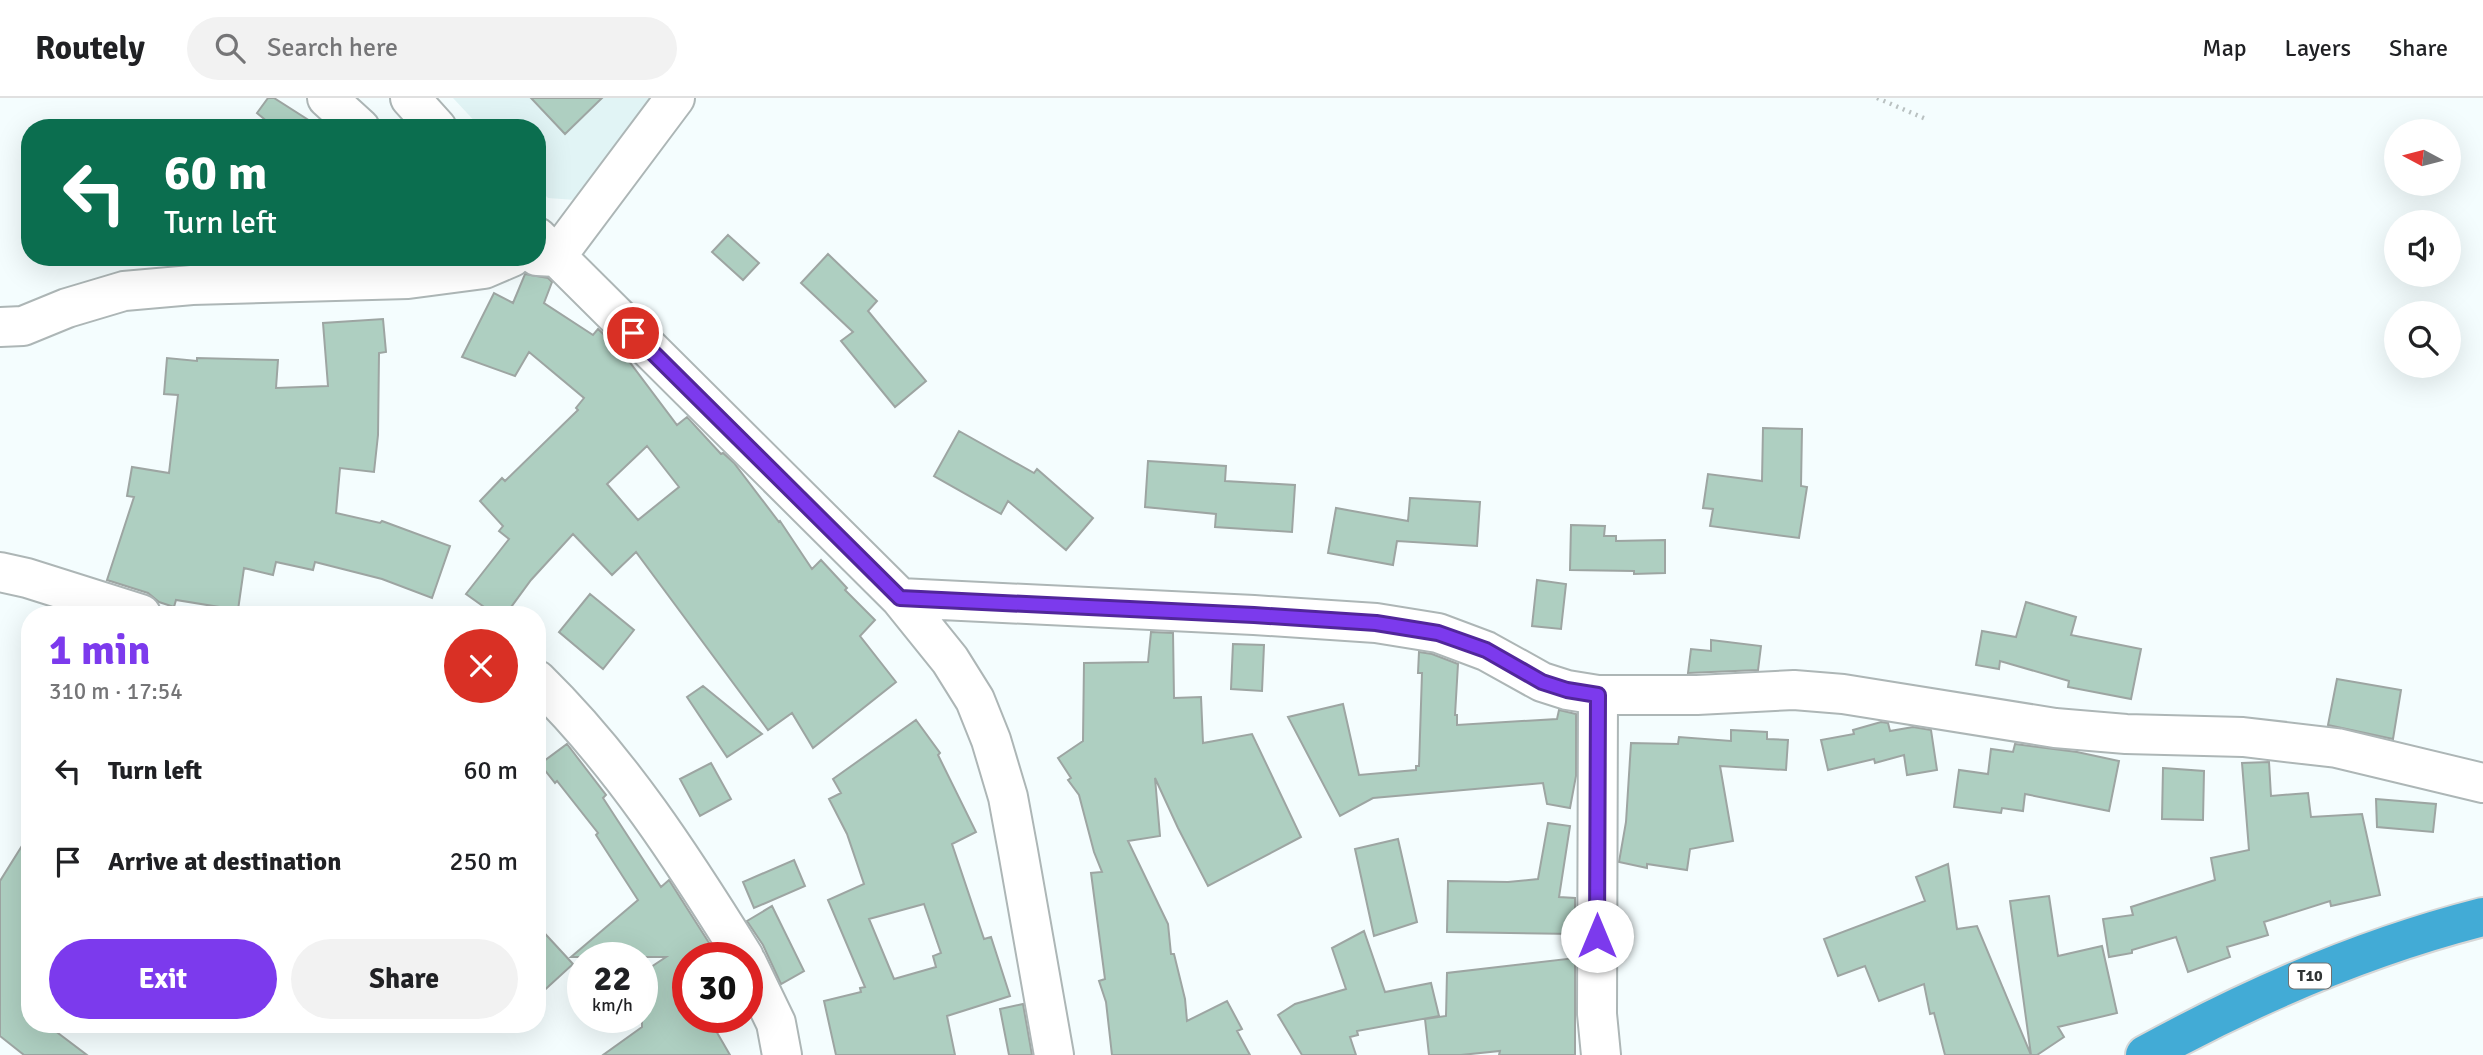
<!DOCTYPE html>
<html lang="en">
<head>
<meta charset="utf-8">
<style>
  :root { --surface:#fff; --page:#f2f2f2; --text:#202124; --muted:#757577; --line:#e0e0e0; --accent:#7c3aed }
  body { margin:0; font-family:Signika,sans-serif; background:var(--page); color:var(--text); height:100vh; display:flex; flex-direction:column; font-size:26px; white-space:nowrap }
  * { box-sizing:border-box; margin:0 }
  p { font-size:23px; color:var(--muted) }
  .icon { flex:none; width:38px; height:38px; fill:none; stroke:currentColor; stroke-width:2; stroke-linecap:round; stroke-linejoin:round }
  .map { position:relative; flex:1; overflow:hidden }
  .side { position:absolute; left:21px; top:508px; width:525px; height:427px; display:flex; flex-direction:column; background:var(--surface); border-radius:28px; box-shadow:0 7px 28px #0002 }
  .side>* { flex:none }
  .guide { position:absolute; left:21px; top:21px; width:525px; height:147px; border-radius:28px; box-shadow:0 7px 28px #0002; background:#0b6e4f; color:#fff; overflow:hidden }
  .needle { width:46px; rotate:277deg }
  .controls { position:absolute; left:2384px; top:21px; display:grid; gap:14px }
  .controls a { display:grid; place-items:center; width:77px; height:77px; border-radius:50%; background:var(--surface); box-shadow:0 7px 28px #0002; font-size:35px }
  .speed { position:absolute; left:567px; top:844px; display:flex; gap:14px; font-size:35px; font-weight:700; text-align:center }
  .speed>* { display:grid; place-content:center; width:91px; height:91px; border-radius:50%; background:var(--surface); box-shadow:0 7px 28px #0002; line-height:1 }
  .speed small { font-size:18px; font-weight:400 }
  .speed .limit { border:10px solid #d22; background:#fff; color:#111 }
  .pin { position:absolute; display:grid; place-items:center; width:60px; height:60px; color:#fff; margin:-30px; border:4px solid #fff; border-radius:50%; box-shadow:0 2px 7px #0007 }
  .me { position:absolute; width:77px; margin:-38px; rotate:0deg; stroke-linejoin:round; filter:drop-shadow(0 0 5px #0008) }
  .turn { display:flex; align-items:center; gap:24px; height:147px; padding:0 28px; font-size:32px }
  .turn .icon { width:91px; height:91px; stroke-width:2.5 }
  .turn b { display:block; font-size:49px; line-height:60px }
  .round { display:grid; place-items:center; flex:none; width:74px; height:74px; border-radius:37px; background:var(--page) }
  .headline { display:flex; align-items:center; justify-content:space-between; height:119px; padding:0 28px }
  h1 { font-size:42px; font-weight:800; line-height:52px; color:var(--accent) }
  .action { display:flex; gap:14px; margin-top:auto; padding:14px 28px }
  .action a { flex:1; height:80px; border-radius:42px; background:var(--accent); color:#fff; font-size:28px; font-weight:800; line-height:80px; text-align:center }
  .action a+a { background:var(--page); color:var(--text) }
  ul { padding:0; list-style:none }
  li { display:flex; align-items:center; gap:21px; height:91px; padding:0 28px }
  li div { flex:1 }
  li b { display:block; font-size:26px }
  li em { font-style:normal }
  header { display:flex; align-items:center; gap:42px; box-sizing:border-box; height:98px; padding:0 35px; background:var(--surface); border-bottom:2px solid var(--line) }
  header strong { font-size:33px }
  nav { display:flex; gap:38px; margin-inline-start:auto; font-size:24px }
  .search { width:490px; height:63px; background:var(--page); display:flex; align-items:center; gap:18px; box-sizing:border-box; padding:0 24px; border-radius:38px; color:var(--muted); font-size:26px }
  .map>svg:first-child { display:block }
</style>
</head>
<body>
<header>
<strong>Routely</strong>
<div class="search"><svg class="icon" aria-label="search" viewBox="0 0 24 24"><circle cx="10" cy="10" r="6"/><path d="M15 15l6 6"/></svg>Search here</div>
<nav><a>Map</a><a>Layers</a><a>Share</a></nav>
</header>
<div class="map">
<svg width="2483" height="957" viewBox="0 0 2483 957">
  <rect width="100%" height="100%" fill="#f4fdfe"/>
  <path fill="#e1f4f5" d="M 453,0 L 657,0 L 575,102 L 548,100 L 537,89 L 537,30 L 481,30 Z"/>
  <path fill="#aecfc1" stroke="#9da5a2" stroke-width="2" fill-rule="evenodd" d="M 268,0 L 274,0 L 321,30 L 275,30 L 257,15 Z
    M 531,0 L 602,0 L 565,36 Z
    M 728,137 L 759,165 L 743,182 L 712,154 Z
    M 828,156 L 877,203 L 868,213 L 926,283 L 895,309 L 841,243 L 853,234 L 801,185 Z
    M 525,176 L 548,180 L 552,184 L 544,205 L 593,237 L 598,231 L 622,254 L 677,327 L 687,319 L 721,356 L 723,355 L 734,365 L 779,424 L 780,423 L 812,471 L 821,462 L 847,490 L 845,492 L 875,522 L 860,538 L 896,584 L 813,650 L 792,615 L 768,632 L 636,454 L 612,477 L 573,436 L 531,482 L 506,516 L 494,516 L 466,496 L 509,441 L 499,433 L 503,428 L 480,403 L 502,380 L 505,383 L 578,312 L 576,310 L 584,300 L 529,254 L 515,278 L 462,259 L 494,195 L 513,205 ZM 647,348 L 679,389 L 638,422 L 607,386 Z
    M 383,221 L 386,254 L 379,255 L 378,337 L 374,374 L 340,370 L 336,415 L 380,425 L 382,423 L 450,448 L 432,500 L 382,481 L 315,464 L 313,472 L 276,464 L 273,477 L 244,470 L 238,512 L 176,502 L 174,509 L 159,504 L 148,495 L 107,482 L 134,399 L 127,398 L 132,369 L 169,375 L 178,297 L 164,296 L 167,260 L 197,263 L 197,260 L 278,262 L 276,290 L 328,288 L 323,225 Z
    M 1763,330 L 1802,331 L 1801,388 L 1807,389 L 1799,440 L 1710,428 L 1713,411 L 1703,410 L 1708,376 L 1762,383 Z
    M 959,333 L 1034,375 L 1037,371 L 1093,420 L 1066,452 L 1008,403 L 1001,416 L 934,378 Z
    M 1148,363 L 1226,368 L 1225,383 L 1295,387 L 1292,434 L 1215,429 L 1216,416 L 1145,409 Z
    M 1410,400 L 1480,404 L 1477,448 L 1397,443 L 1393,467 L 1328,455 L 1336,410 L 1408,423 Z
    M 1571,427 L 1605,428 L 1604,438 L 1616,438 L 1616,443 L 1665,442 L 1665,475 L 1634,476 L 1634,473 L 1570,472 Z
    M 1537,482 L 1566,486 L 1561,531 L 1532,528 Z
    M 590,496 L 634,532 L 603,571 L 559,534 Z
    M 2026,504 L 2076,519 L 2071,537 L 2141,551 L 2131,601 L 2068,589 L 2069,583 L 2000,563 L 1999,571 L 1976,567 L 1982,533 L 2016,539 Z
    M 1151,534 L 1173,535 L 1174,600 L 1201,599 L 1203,645 L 1252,636 L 1301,739 L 1208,788 L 1178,730 L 1155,680 L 1160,738 L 1128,743 L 1168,826 L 1171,856 L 1174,856 L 1185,901 L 1187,923 L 1227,903 L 1242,931 L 1237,933 L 1250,957 L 1112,957 L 1106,904 L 1099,883 L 1105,881 L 1091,775 L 1102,774 L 1094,754 L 1079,697 L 1068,682 L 1071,680 L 1058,660 L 1083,643 L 1084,565 L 1148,564 Z
    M 1711,542 L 1761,548 L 1758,572 L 1688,575 L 1691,551 L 1711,553 Z
    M 1233,546 L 1264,547 L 1262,593 L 1231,591 Z
    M 1419,554 L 1432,556 L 1458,566 L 1455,617 L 1457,617 L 1457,627 L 1557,621 L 1559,612 L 1576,616 L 1576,678 L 1570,710 L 1547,706 L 1543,685 L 1373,700 L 1340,718 L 1288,619 L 1343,606 L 1359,677 L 1416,672 L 1416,668 L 1419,668 L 1422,575 L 1418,575 Z
    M 2337,581 L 2401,592 L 2393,641 L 2328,627 Z
    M 703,588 L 762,636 L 727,659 L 687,599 Z
    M 916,622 L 940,655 L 938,657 L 976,734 L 952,746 L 984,841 L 991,839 L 1010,898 L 947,918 L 955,957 L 836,957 L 824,903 L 861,894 L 860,890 L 865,889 L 828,802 L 864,786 L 847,736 L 829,701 L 841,695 L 833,681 ZM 924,806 L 941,855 L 933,858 L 936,869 L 894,881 L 869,821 Z
    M 1881,624 L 1888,625 L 1890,633 L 1913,629 L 1931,632 L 1937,672 L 1907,677 L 1904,657 L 1875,665 L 1874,661 L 1828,672 L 1821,642 L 1854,636 L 1853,632 Z
    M 1731,632 L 1767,634 L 1767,641 L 1788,642 L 1786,672 L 1720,668 L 1733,743 L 1690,751 L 1687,772 L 1647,766 L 1647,770 L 1619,764 L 1626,724 L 1631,645 L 1678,646 L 1679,639 L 1731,643 Z
    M 567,646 L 606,697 L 603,700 L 661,789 L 669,782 L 718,859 L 688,859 L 688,919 L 708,919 L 730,957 L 603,957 L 642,929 L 642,875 L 666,859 L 571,859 L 638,802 L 596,737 L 598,735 L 557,683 L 555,685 L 540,666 Z
    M 2015,646 L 2077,654 L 2119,663 L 2109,713 L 2025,696 L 2023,713 L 2002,710 L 2001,715 L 1954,709 L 1959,672 L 1988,676 L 1991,651 L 2013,654 Z
    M 2269,664 L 2271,698 L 2308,695 L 2311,719 L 2362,716 L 2380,797 L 2331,808 L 2330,803 L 2264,824 L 2268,837 L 2227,849 L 2230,859 L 2188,874 L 2176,839 L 2132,852 L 2132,855 L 2109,859 L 2103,821 L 2133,817 L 2131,809 L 2215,782 L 2211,760 L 2249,752 L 2242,665 Z
    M 711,665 L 731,701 L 700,718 L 680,681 Z
    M 2163,670 L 2204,673 L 2203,722 L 2162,721 Z
    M 2376,701 L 2436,706 L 2433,734 L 2377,729 Z
    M 1548,725 L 1570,728 L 1559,799 L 1575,800 L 1575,836 L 1447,834 L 1448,783 L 1508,784 L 1538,781 Z
    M 30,735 L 30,926 L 46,926 L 87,957 L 24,957 L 0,938 L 0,783 Z
    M 1398,741 L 1417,824 L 1374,838 L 1355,751 Z
    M 794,762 L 805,788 L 754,810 L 743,784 Z
    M 1948,766 L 1957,831 L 1977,828 L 2031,957 L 1945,957 L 1934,915 L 1930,916 L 1924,886 L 1879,903 L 1865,868 L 1838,878 L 1824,841 L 1925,803 L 1916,779 Z
    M 2049,798 L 2058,858 L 2102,848 L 2117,915 L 2058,929 L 2064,939 L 2037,957 L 2031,957 L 2010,803 Z
    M 772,808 L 804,873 L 781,886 L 763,847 L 747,823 Z
    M 537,827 L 573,866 L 537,899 Z
    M 1364,833 L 1385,894 L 1431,885 L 1439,918 L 1357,933 L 1358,937 L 1350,939 L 1356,957 L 1302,957 L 1278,917 L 1295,906 L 1346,891 L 1332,850 Z
    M 1575,860 L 1575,957 L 1499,957 L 1500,953 L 1461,957 L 1429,957 L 1425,921 L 1446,918 L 1447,875 Z
    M 1023,906 L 1032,957 L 1009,957 L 1000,911 Z"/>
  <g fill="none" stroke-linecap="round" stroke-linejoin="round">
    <defs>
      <path id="minor" d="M 327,0 L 360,30
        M 410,0 L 437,30
        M 537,139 L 900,500 L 950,562 L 975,602 L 991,642 L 1008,699 L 1018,753 L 1054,957
        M 537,158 L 556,159 L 675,0
        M 0,229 L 23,228 L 67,210 L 124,193 L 192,187 L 408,181 L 484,171 L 512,159
        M 0,474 L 27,480 L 141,516
        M 900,500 L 1254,517 L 1376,525 L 1438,535 L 1486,553 L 1542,584 L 1567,592 L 1598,597 L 1697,597 L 1794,592 L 1843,596 L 2055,630 L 2126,636 L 2243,639 L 2337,650 L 2483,685
        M 537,582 C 620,663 683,761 744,859
        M 1598,597 L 1597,916 L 1601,957
        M 747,865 L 776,925 L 782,957"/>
      <path id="highway" d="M 2145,957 C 2252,898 2365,849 2483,819"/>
    </defs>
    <use href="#minor" stroke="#adb6b6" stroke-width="42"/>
    <use href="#highway" stroke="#d6d7d7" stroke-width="42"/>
    <path stroke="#b9c1c1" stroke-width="4.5" stroke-dasharray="2 5" stroke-linecap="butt" d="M 1877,0 L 1926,21"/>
    <use href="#minor" stroke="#fff" stroke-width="38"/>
    <use href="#highway" stroke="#42abd6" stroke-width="38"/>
  </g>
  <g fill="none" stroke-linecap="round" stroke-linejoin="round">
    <defs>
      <path id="route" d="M 633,235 L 900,500 L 1254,517 L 1376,525 L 1438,535 L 1486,552 L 1542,584 L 1567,592 L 1598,597 L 1597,838"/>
    </defs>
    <use href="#route" stroke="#51269a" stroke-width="18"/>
    <use href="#route" stroke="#7c3aed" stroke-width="12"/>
  </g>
  <g text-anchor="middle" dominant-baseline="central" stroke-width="6" stroke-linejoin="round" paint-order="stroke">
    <rect fill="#fff" stroke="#6f7272" stroke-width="2" x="2289" y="865.5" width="42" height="25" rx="5"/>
    <g font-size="16" font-weight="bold" fill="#313535">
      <text x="2310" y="878">T10</text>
    </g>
  </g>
</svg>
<div class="controls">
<a><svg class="needle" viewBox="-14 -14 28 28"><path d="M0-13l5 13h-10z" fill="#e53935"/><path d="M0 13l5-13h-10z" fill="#757577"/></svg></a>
<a><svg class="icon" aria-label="sound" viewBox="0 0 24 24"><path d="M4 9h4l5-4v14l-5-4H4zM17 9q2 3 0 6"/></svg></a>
<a><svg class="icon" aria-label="search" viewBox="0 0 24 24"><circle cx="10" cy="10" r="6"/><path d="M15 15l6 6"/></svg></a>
</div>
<div class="speed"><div>22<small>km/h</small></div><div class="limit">30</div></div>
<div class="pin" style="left:633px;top:235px;background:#d93025"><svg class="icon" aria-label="arrive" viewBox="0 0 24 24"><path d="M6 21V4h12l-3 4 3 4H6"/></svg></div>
<svg class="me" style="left:1597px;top:838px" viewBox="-20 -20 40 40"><circle r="19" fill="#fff"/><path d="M0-13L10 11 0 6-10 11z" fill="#7c3aed"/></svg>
<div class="guide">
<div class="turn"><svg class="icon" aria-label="left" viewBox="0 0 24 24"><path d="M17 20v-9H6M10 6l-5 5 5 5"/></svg><div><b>60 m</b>Turn left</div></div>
</div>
<section class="side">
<div class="headline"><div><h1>1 min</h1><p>310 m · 17:54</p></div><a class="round" style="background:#d93025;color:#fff"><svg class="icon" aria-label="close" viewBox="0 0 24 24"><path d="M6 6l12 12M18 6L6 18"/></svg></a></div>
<ul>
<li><svg class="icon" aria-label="left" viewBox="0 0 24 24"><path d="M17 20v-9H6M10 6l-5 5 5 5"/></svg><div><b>Turn left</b></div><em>60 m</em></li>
<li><svg class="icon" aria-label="arrive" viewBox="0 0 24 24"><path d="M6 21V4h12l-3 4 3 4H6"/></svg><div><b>Arrive at destination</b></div><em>250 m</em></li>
</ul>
<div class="action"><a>Exit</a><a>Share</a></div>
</section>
</div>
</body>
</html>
